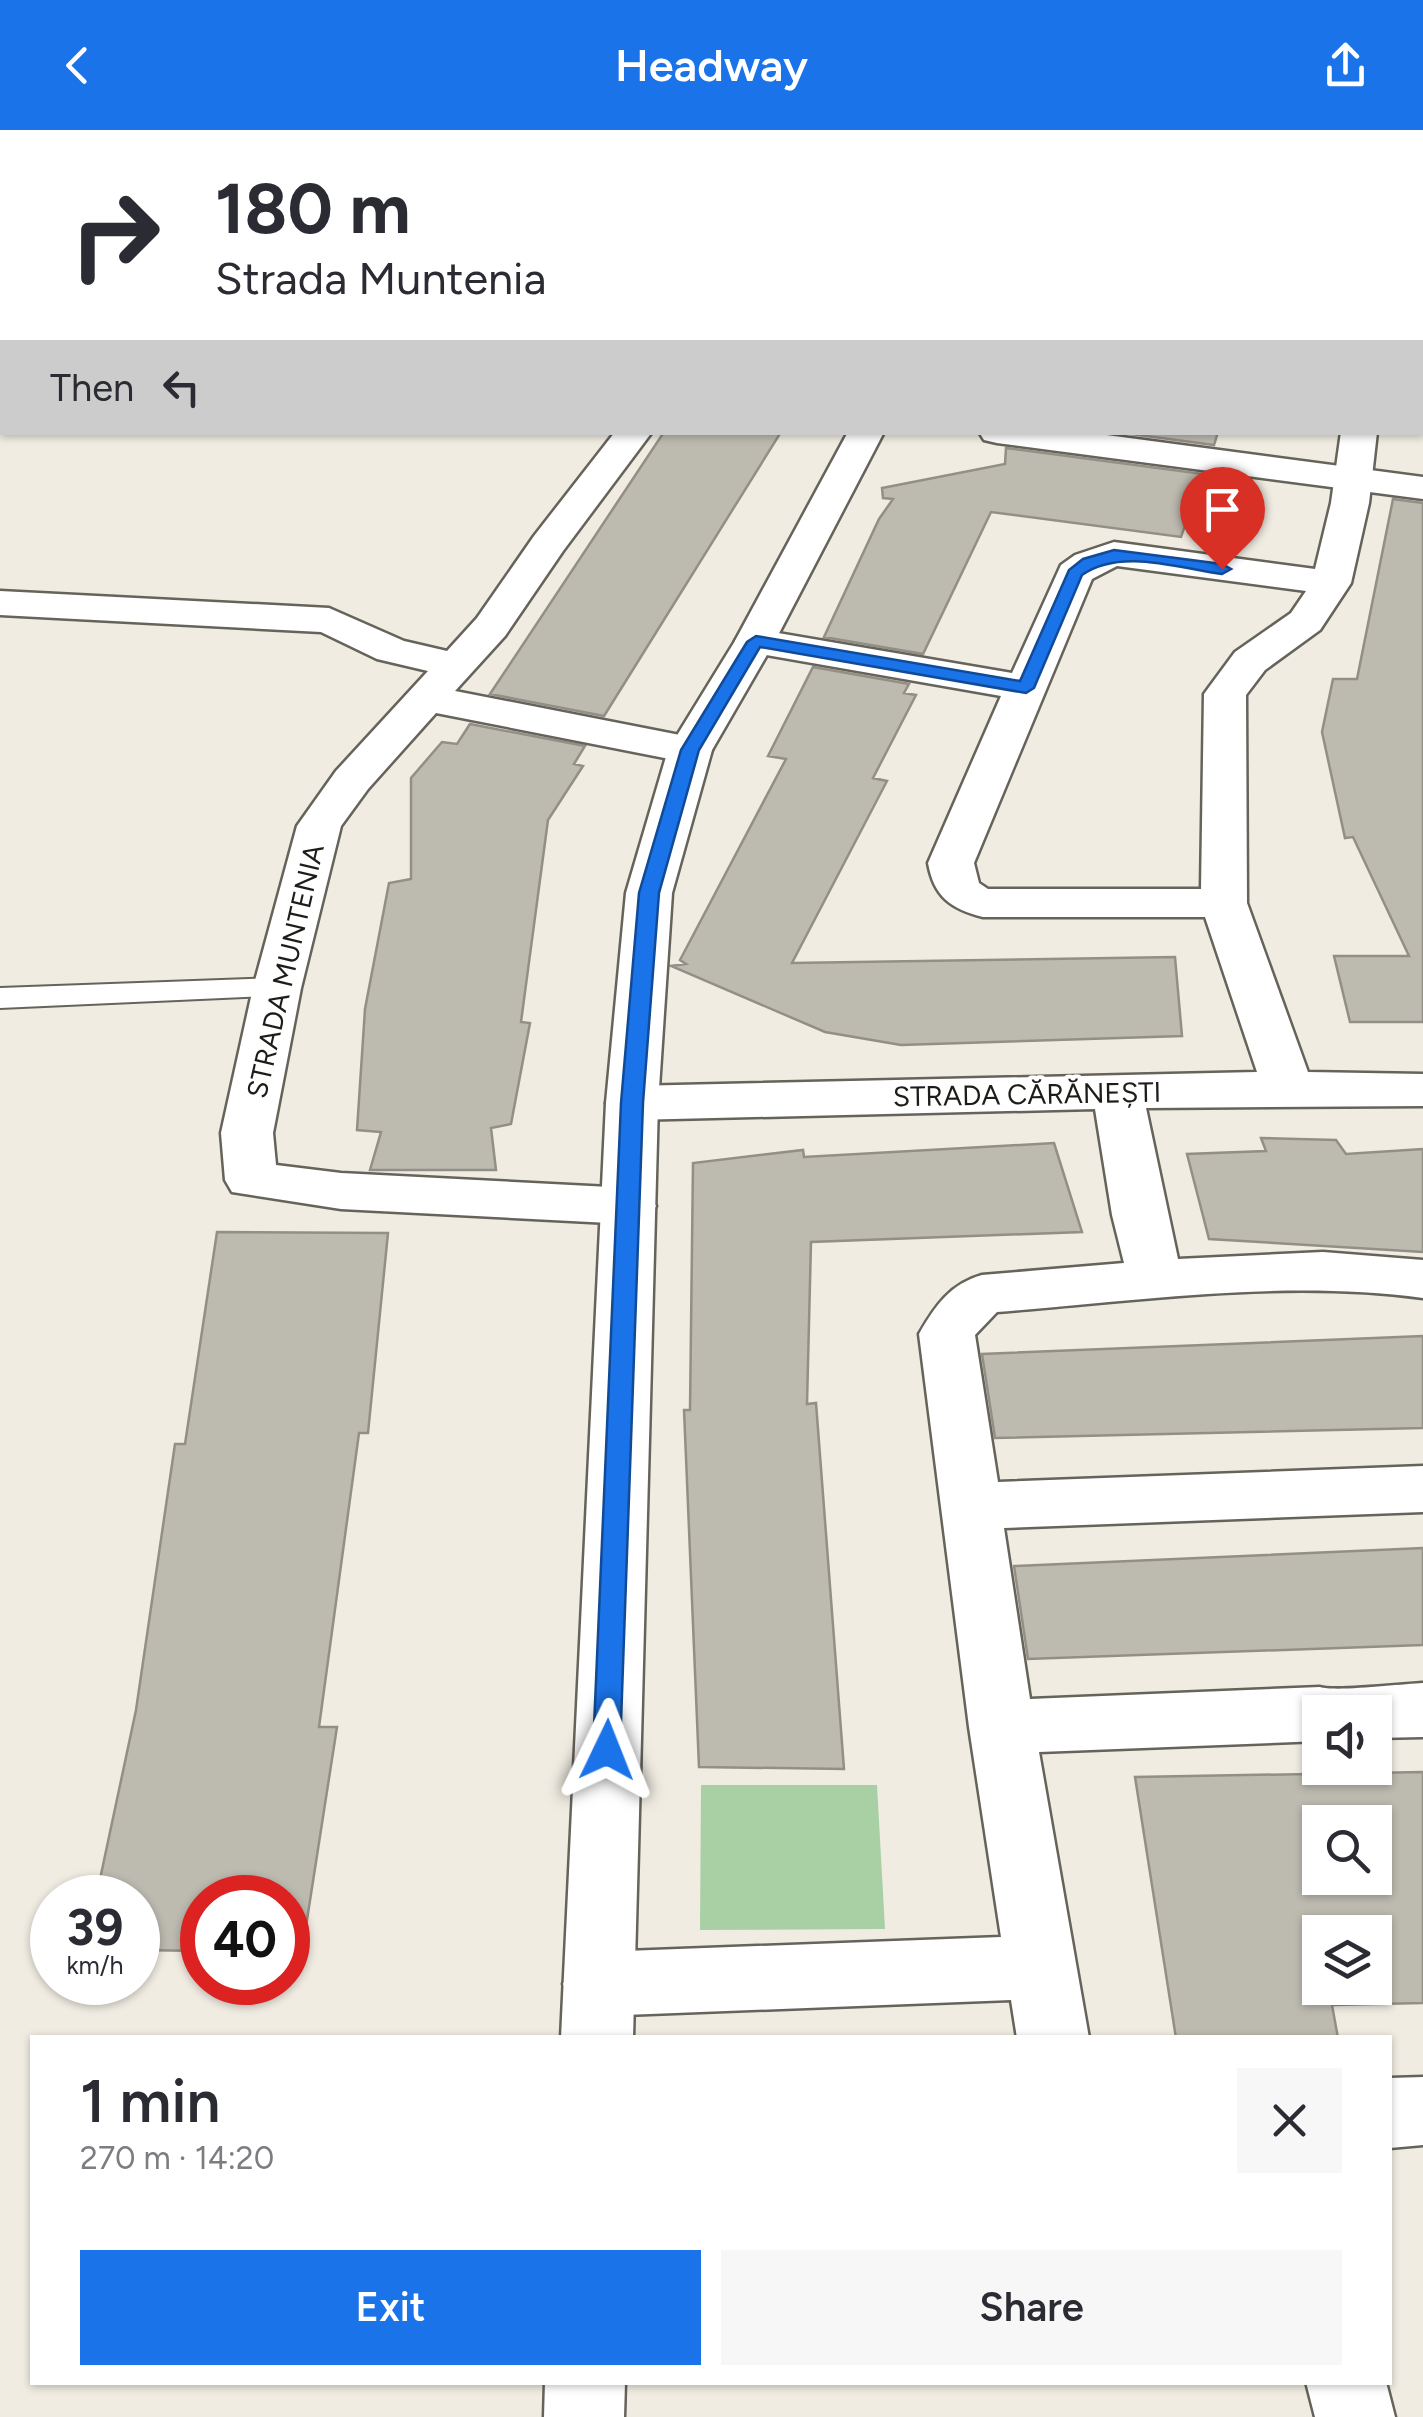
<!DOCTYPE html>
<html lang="en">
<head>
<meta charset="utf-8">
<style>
  :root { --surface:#fff; --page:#f7f7f7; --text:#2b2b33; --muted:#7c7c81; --accent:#1a73e8 }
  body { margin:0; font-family:Figtree,sans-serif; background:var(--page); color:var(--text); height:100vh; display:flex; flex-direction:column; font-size:38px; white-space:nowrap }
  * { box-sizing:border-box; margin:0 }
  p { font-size:32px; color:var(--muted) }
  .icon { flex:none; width:55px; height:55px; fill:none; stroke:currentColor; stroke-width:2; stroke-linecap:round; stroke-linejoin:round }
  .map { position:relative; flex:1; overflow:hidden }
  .drawer { position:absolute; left:30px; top:1905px; width:1362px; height:350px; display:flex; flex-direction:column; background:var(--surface); border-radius:0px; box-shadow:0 2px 8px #0004 }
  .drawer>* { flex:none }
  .hud { position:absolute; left:0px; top:0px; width:1425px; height:305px; box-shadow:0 2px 8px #0004; background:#fff; color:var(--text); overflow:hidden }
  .controls { position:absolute; left:1302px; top:1565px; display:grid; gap:20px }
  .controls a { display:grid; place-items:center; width:90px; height:90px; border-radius:0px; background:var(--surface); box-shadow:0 2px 8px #0004; font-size:50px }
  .speed { position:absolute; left:30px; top:1745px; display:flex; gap:20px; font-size:50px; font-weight:700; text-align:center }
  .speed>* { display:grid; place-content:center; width:130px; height:130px; border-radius:50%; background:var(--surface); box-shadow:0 2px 8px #0004; line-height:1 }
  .speed small { font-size:25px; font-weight:400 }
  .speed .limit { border:15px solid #d22; background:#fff; color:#111 }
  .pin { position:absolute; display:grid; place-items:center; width:85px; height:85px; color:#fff; margin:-102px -42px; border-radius:50% 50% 50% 0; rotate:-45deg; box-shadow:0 0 10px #0007 }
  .pin .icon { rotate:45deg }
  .me { position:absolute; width:110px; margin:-55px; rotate:2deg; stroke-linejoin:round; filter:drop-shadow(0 0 8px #0008) }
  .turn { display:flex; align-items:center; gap:35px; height:210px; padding:0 50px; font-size:45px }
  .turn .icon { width:130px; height:130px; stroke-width:2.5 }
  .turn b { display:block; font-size:70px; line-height:85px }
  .then { display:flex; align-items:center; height:95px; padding:0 50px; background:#0003; gap:20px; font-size:38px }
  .round { display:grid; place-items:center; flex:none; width:105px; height:105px; border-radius:0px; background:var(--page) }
  .overview { display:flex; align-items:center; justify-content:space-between; height:170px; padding:0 50px }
  h1 { font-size:60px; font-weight:600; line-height:75px }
  .action { display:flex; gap:20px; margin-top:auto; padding:20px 50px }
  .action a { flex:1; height:115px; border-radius:0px; background:var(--accent); color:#fff; font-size:40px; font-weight:600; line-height:115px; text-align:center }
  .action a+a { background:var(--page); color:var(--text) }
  header { display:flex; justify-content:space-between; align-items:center; height:130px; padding:0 50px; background:var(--accent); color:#fff; font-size:45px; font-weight:600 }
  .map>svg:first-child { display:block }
</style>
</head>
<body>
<header><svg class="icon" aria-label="back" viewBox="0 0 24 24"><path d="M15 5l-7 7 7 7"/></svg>Headway<svg class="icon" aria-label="share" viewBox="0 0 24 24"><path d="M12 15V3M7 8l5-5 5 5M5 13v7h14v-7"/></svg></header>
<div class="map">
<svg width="1423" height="2287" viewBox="0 0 1423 2287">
  <rect width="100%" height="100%" fill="#f0ece2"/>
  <path fill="#a8d0a4" d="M 701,1655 L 877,1655 L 885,1799 L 700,1800 Z"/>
  <path fill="#bdbab0" stroke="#938f86" stroke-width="2.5" fill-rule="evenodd" d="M 664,302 L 781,302 L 604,586 L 490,564 Z
    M 1116,302 L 1218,302 L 1214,315 Z
    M 1006,318 L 1203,344 L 1181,407 L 991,382 L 923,524 L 824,507 L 879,389 L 893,369 L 883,368 L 882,358 L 1005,334 Z
    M 1393,369 L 1423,373 L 1423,892 L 1350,892 L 1334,826 L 1409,826 L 1353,707 L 1345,708 L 1322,602 L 1333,549 L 1357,549 Z
    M 813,537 L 909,554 L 904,563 L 916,565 L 873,648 L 887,651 L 792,833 L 1175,827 L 1182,906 L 901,915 L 825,902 L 671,836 L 686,834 L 680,830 L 786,629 L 768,626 Z
    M 470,594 L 585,616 L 574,634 L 583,636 L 548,690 L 521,892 L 530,893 L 511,994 L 491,998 L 496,1040 L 370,1040 L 381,1002 L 357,1000 L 365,879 L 389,753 L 411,749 L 411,648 L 442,612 L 457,614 Z
    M 1261,1008 L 1336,1010 L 1346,1024 L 1423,1019 L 1423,1122 L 1209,1109 L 1187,1024 L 1266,1021 Z
    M 1054,1013 L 1082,1102 L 811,1112 L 807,1274 L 816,1273 L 844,1639 L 699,1637 L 684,1280 L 690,1280 L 693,1033 L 803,1020 L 804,1027 Z
    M 217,1102 L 388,1103 L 368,1303 L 359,1303 L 319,1597 L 337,1597 L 302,1822 L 288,1822 L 288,1768 L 202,1768 L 202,1821 L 138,1820 L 138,1768 L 96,1768 L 136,1580 L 175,1314 L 185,1314 Z
    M 1423,1206 L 1423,1298 L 995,1308 L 982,1224 Z
    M 1423,1418 L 1423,1515 L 1028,1529 L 1014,1436 Z
    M 1423,1642 L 1423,1873 L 1332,1875 L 1338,1908 L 1176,1908 L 1135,1647 ZM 1320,1692 L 1375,1692 L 1375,1748 L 1320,1748 ZM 1320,1802 L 1375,1802 L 1375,1858 L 1320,1858 Z"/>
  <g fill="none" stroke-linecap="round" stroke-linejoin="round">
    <defs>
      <path id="lane" d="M 277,848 L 289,851 L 294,858 L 289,865 L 0,878 L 0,858 Z"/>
      <path id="street" d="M 0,0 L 34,0 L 36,2 L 2,2 L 0,11 Z
        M 1328,0 L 1358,0 L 1358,2 L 1329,2 Z
        M 615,302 L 652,302 L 563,421 L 505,506 L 455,561 L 690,607 L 705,611 L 712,620 L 705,629 L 690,633 L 436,583 L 368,659 L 341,696 L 301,858 L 273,1003 L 276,1035 L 341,1043 L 629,1058 L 648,1063 L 656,1076 L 648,1089 L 629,1094 L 341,1079 L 232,1062 L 225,1050 L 221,1003 L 253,858 L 297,696 L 336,641 L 428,541 L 377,529 L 321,502 L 0,485 L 0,461 L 329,478 L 404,511 L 447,521 L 477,488 L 534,406 Z
        M 1341,302 L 1377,302 L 1369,373 L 1351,453 L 1320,500 L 1265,540 L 1246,565 L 1247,773 L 1308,942 L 1423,944 L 1423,976 L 1146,978 L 1178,1129 L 1323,1122 L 1423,1130 L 1423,1168 C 1282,1149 1137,1171 997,1182 L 975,1205 L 998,1352 L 1423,1336 L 1423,1382 L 1004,1398 L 1030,1569 L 1320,1557 C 1335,1562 1401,1554 1423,1553 L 1423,1607 L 1375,1608 L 1375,1582 L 1320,1582 L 1320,1611 L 1039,1622 L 1089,1908 L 1017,1908 L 1011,1870 L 599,1886 L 574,1877 L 563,1854 L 574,1831 L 599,1822 L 1001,1807 L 969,1597 L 919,1204 C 935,1176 950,1154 982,1145 L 1124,1133 L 1112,1085 L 1095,979 L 632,990 L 614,985 L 606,973 L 614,961 L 632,956 L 1257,942 L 1205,787 L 983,787 C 951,779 934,767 928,733 L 1001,566 L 755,523 L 741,520 L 735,511 L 741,502 L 755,499 L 1012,543 L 1061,435 L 1075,425 L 1114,412 L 1315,439 L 1331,373 ZM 1117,436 L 1306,461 L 1291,483 L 1235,522 L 1204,564 L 1201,759 L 988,759 L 979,753 L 974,733 L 1092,449 Z
        M 1423,1947 L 1423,2015 L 1390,2018 L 1390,1948 Z
        M 1306,2252 L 1386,2252 L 1395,2287 L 1315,2287 Z"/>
      <path id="secondary" d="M 848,302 L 884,302 L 775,511 L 712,620 L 672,763 L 658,973 L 633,1908 L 561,1908 L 606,973 L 626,763 L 668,620 L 735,511 Z
        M 979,302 L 1084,302 L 1423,347 L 1423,369 L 997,313 L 984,310 Z
        M 545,2252 L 625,2252 L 624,2287 L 544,2287 Z"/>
    </defs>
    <use href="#lane" stroke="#66635b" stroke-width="4"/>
    <use href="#street" stroke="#66635b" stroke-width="5"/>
    <use href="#secondary" stroke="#66635b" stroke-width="5"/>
    <use href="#lane" fill="#fff" fill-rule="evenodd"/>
    <use href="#street" fill="#fff" fill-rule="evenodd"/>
    <use href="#secondary" fill="#fff" fill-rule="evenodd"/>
  </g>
  <path fill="#1a73e8" stroke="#114b97" stroke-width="2.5" d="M 1114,420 L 1222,434 L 1231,439 L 1222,444 C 1178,438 1120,418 1082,445 L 1034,558 L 1026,563 L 760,517 L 699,620 L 659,763 L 643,973 L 620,1620 L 616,1628 L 607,1632 L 597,1628 L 593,1620 L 621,973 L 639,763 L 681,620 L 747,512 L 756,506 L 1020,551 L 1069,440 L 1083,429 Z"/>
  <g text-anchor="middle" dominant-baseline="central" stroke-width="8" stroke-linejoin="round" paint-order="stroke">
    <g font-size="28" fill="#1e1c19" stroke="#fff">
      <text transform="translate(285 841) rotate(-77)">STRADA MUNTENIA</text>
      <text transform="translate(1027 964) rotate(-1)">STRADA CĂRĂNEȘTI</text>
    </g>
  </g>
</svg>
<div class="controls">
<a><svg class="icon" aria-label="sound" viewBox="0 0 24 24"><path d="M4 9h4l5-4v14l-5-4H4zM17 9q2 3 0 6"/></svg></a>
<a><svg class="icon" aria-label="search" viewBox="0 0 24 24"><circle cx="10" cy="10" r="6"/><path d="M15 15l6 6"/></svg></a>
<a><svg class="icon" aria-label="layers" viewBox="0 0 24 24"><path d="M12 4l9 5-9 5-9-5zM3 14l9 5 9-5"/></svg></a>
</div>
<div class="speed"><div>39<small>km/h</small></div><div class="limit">40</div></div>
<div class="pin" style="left:1222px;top:439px;background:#d93025"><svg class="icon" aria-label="arrive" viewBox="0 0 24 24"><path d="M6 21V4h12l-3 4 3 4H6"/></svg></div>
<svg class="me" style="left:607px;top:1620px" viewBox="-20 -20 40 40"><path d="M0-17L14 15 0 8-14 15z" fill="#1a73e8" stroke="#fff" stroke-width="4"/></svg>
<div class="hud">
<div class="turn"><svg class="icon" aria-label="right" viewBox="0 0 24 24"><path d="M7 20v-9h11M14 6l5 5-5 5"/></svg><div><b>180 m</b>Strada Muntenia</div></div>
<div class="then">Then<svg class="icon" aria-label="left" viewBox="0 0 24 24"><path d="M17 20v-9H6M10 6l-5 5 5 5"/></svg></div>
</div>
<section class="drawer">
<div class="overview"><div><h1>1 min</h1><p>270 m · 14:20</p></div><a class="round"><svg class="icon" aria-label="close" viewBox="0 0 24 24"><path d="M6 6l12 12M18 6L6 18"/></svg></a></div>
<div class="action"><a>Exit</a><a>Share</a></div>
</section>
</div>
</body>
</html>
